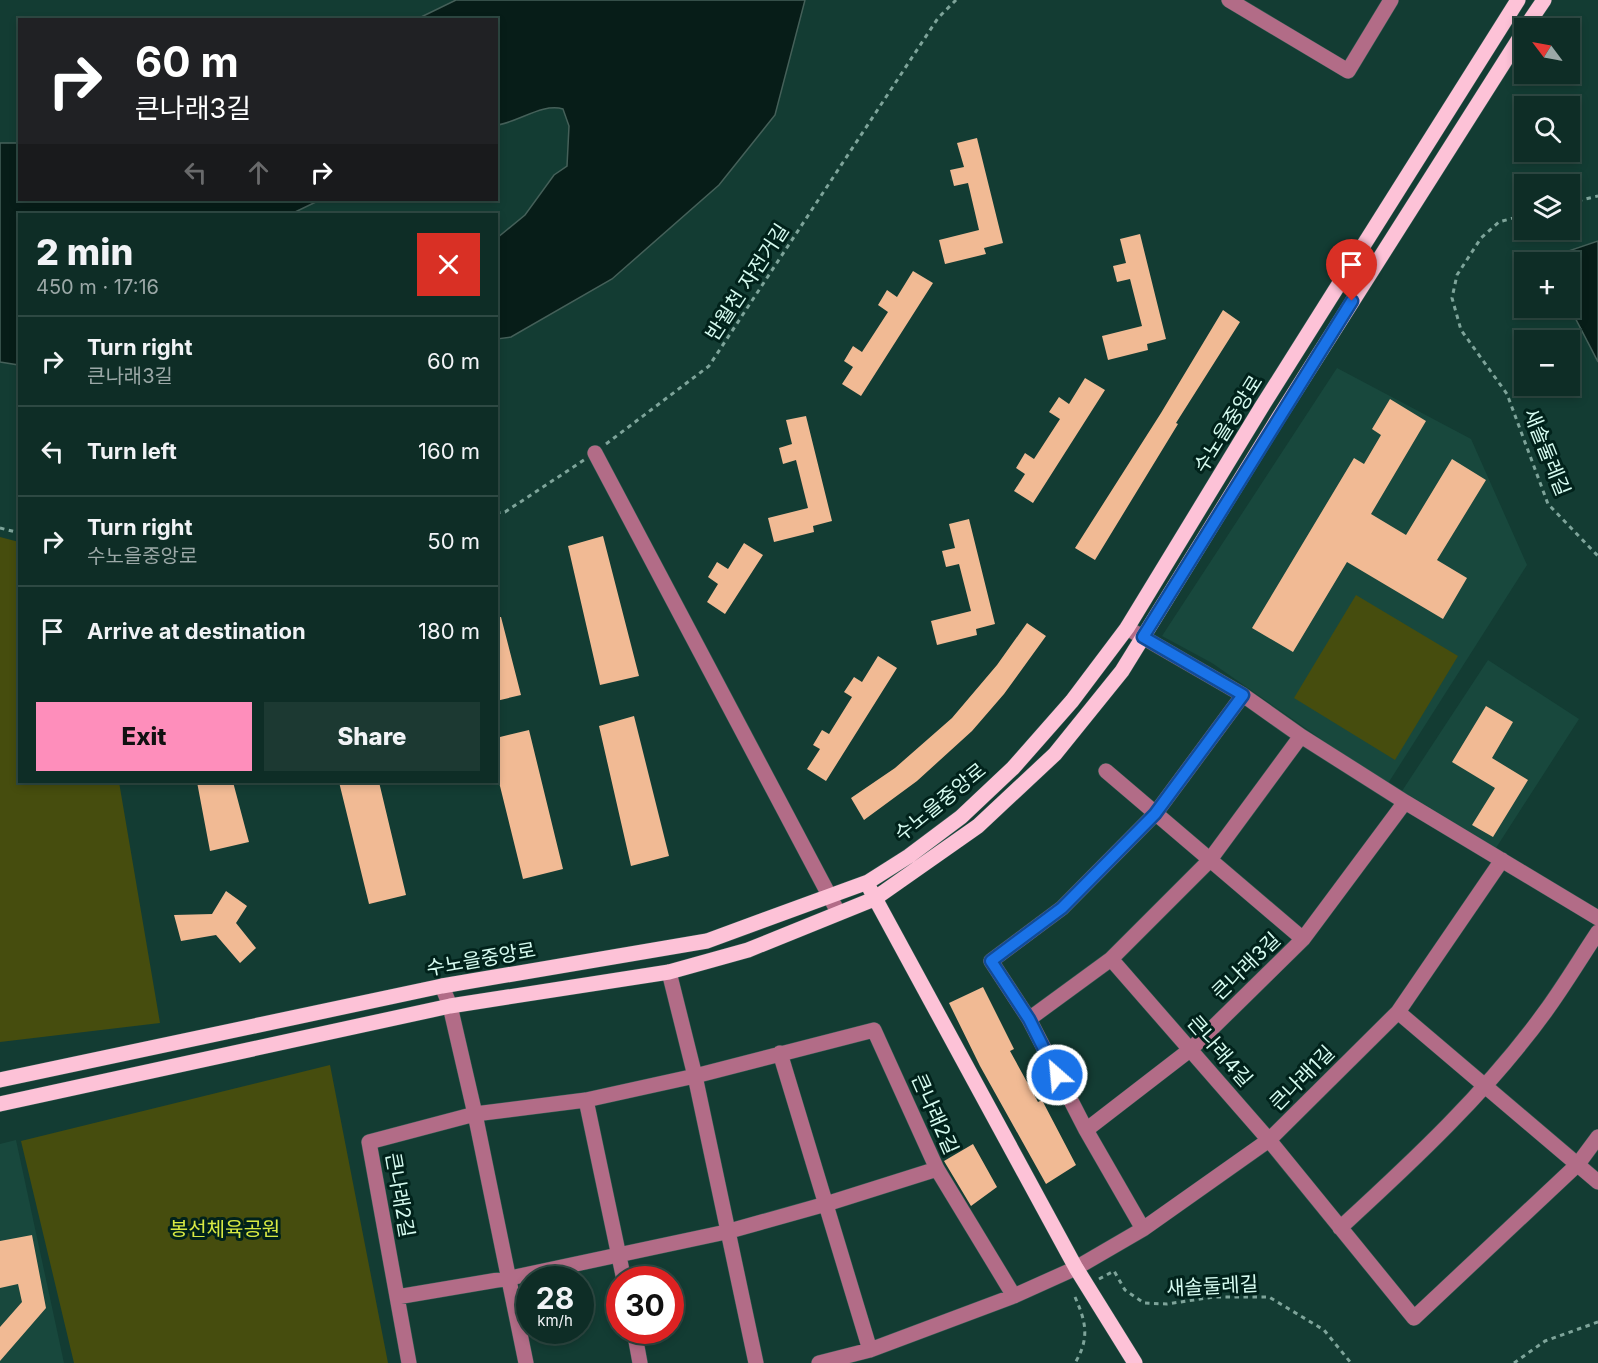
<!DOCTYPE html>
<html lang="en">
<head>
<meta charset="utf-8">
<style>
  :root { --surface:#0e2d26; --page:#1c3932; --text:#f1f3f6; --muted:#9ba8a7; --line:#2e4943; --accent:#fe8ebb }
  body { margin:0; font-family:Inter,"Noto Sans KR",sans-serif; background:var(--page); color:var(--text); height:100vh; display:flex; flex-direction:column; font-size:22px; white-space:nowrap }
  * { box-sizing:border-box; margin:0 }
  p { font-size:20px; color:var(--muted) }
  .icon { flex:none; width:33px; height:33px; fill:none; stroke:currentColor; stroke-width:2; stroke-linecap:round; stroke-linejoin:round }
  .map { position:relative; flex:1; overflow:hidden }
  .sheet { position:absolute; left:18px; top:213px; width:480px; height:570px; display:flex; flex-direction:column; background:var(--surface); border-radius:0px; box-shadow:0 3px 9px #0003,0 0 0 2px var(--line) }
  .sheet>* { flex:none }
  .top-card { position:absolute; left:18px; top:18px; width:480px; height:183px; border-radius:0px; box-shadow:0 3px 9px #0003,0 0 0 2px var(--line); background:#202124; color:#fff; overflow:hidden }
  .needle { width:39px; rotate:302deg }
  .buttons { position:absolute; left:1514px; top:18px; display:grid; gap:12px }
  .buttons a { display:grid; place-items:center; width:66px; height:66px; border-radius:0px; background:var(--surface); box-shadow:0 3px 9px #0003,0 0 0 2px var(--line); font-size:30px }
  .speed { position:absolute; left:516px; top:1266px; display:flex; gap:12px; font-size:30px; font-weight:700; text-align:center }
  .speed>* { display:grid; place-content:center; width:78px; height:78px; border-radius:50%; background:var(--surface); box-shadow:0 3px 9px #0003,0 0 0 2px var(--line); line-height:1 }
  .speed small { font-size:15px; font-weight:400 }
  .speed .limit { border:9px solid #d22; background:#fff; color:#111 }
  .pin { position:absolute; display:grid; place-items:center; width:51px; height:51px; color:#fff; margin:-62px -26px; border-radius:50% 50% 50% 0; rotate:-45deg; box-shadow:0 0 6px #0007 }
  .pin .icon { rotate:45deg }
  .me { position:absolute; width:66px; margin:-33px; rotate:333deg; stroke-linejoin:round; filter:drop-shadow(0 0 4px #0008) }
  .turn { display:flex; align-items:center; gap:21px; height:126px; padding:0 18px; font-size:27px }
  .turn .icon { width:78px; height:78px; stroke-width:2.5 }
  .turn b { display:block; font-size:42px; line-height:51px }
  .lanes { display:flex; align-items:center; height:57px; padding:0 18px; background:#0003; justify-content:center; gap:30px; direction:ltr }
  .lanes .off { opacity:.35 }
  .round { display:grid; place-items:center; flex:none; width:63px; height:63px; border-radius:0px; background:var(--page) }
  .summary { display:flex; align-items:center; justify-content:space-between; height:102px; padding:0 18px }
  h1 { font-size:36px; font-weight:800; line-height:45px }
  .action { display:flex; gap:12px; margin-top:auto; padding:12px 18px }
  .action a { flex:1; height:69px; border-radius:0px; background:var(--accent); color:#111; font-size:24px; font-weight:800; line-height:69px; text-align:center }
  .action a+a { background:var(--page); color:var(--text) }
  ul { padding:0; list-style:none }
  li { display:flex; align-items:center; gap:18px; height:90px; padding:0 18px; border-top:2px solid var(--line) }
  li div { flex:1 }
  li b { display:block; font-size:22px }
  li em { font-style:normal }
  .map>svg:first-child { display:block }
</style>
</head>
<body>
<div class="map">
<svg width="1598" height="1363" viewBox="0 0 1598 1363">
  <rect width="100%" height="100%" fill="#133c33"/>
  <path fill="#18483d" d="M 1337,368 L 1471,439 L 1527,565 L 1387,785 L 1212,663 L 1162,636 Z
    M 1488,660 L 1579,719 L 1496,848 L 1402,791 Z
    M 16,1140 L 64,1363 L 0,1363 L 0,1144 Z"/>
  <path fill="#464d0e" d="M 0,537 L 19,542 L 20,782 L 119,782 L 160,1023 L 0,1042 Z
    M 1356,595 L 1458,656 L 1395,760 L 1294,698 Z
    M 330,1065 L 388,1363 L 74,1363 L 21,1141 Z"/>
  <path fill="#071d18" stroke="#456059" stroke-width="1.5" d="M 456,0 L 805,0 L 775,115 L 719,185 L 612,279 L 511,337 L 497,339 L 497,238 L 525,215 L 554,175 L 567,166 L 569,126 L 563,109 C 542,103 519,122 497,125 L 496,20 L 417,19 Z
    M 0,143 L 19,143 L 20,200 L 320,200 L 291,214 L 20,214 L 19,365 L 0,362 Z
    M 1598,241 L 1598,362 L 1569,306 L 1569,262 L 1546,262 L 1545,259 Z"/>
  <path fill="#f1ba94" d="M 977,138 L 1003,243 L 984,248 L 986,254 L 945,264 L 939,240 L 979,230 L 968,183 L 954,186 L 950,170 L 964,167 L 957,143 Z
    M 1140,234 L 1166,339 L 1147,344 L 1148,350 L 1108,360 L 1102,336 L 1142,326 L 1130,279 L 1117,282 L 1113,266 L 1126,263 L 1120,239 Z
    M 913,271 L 933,283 L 861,396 L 842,384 L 853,367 L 844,361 L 853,346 L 862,352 L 888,312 L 878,305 L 887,290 L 897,297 Z
    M 1223,310 L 1240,322 L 1176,423 L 1178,424 L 1095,560 L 1075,548 L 1161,413 Z
    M 1085,378 L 1105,390 L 1033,503 L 1014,491 L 1025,474 L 1016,468 L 1025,453 L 1034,459 L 1060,419 L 1049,412 L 1059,397 L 1069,404 Z
    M 1390,399 L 1426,421 L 1371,514 L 1406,535 L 1452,459 L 1486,480 L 1437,560 L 1467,578 L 1443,619 L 1347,562 L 1293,652 L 1252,628 L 1354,458 L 1364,464 L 1381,435 L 1372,429 Z
    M 806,416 L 832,521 L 813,526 L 814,532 L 774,542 L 768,518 L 808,508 L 796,460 L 783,464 L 779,448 L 792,444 L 786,420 Z
    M 969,519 L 995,624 L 976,629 L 977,635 L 937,645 L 931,621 L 971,611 L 959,564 L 946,567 L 942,551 L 955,548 L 949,524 Z
    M 603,536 L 639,676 L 600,685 L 568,546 Z
    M 744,543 L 763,555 L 725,614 L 707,602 L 718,584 L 708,577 L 717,562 L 728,569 Z
    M 496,617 L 501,617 L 521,695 L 496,701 Z
    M 1027,623 L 1046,636 L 1004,694 L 972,731 L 917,781 L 864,820 L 851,798 L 895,768 L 952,718 L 997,665 Z
    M 878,656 L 897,668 L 826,781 L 807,769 L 820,749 L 813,745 L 822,730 L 829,734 L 852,697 L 844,692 L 854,677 L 862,682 Z
    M 1486,706 L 1513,722 L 1492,758 L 1528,780 L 1493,837 L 1472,825 L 1495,788 L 1452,762 Z
    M 634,716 L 669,856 L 631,866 L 599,726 Z
    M 529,730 L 563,869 L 523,879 L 496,770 L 496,738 Z
    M 197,782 L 233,782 L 249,842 L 210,851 Z
    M 339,782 L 379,782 L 406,895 L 369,904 Z
    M 226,891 L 247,906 L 236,923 L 256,948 L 240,963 L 216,935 L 181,941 L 174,915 L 212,914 Z
    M 983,987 L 1014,1049 L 1010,1051 L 1038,1102 L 1042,1100 L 1076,1165 L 1046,1184 L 980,1066 L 949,1003 Z
    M 973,1144 L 997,1187 L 971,1206 L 944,1161 Z
    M 32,1235 L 46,1308 L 0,1361 L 0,1327 L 22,1302 L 18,1284 L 0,1288 L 0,1241 Z"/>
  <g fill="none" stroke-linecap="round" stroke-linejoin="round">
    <defs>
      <path id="minor" d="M 1229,0 L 1348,71 L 1391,0
        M 595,453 L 838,912
        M 1127,628 L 1243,695 L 1301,736 L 1405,802 L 1598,918
        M 1106,771 L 1303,939
        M 1111,959 L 1269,1140 L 1414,1318 L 1578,1164 L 1598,1137
        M 669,972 L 695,1076 L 756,1363
        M 442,986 L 450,1006 L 475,1114 L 526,1363
        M 1398,1012 L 1598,1182
        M 1029,1019 L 1111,959 L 1209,861 L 1301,736
        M 780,1053 L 870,1350
        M 586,1100 L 624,1280
        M 1086,1130 L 1191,1049 L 1303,939 L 1405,802
        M 1340,1228 C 1413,1161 1487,1092 1545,1012 C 1564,986 1580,959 1598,932
        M 1143,1229 L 1086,1130 L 1029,1019 L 991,961 L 1062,908 L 1155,814 L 1243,695
        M 397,1297 L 510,1278 L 726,1232 L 826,1204 L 937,1169
        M 634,1330 L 640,1363
        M 409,1363 L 369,1142 L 475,1114 L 586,1100 L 695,1076 L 874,1030 L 937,1169 L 1014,1296
        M 819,1363 L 870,1350 L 1014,1296 L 1076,1268 L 1143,1229 L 1269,1140 L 1398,1012 L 1502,860"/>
      <path id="major" d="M 1525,28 L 1544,0
        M 870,889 L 1076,1268 L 1135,1363
        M 0,1080 L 442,986 L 707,941 L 868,882 L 909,856 L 961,817 L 1013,768 L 1072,701 L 1127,628 L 1261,408 L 1518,0
        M 0,1104 L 450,1006 L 669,972 L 748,950 L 874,899 L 978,826 L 1055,754 L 1122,671 L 1279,417 L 1524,31"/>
    </defs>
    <use href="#minor" stroke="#325b51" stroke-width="16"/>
    <use href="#major" stroke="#325b51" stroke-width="16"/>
    <path stroke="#7ea49a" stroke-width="3" stroke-dasharray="4.5 4.5" stroke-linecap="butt" d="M 1569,203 L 1598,196
      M 1524,215 L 1499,222 L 1481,238 L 1457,275 L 1452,298 L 1461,330 L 1507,394 L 1548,504 L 1598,556
      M 606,444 L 709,366 L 938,18 L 956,0
      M 496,513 L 505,512 L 584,460
      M 0,528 L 20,533
      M 1099,1279 L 1114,1271 L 1125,1290 L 1144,1303 L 1167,1304 L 1214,1297 L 1269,1297 L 1324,1330 L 1351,1363
      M 1075,1297 C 1086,1322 1090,1338 1075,1363
      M 1514,1363 L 1545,1341 L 1598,1322"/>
    <use href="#minor" stroke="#b26c87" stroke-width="15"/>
    <use href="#major" stroke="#fdc2d7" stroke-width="15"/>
  </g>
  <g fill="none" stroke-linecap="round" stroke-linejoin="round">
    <defs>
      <path id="route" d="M 1057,1075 L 1029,1019 L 991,961 L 1062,908 L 1155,814 L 1243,695 L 1143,637 L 1352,301"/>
    </defs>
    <use href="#route" stroke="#114b97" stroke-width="15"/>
    <use href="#route" stroke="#1a73e8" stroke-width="10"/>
  </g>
  <g text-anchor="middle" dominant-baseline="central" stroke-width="6" stroke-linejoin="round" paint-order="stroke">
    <g font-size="20" fill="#d6fbf0" stroke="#01221b">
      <text transform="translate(747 282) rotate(-57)">반월천 자전거길</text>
      <text transform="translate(1228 424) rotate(-58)">수노을중앙로</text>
      <text transform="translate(1547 452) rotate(68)">새솔둘레길</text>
      <text transform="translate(940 802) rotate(-39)">수노을중앙로</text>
      <text transform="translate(481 959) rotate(-10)">수노을중앙로</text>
      <text transform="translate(1246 966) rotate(-44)">큰나래3길</text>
      <text transform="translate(1220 1051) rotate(49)">큰나래4길</text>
      <text transform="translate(1302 1078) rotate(-45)">큰나래1길</text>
      <text transform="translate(935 1114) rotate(66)">큰나래2길</text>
      <text transform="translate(400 1195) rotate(80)">큰나래2길</text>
      <text transform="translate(1212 1286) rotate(-3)">새솔둘레길</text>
    </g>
    <g font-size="20" fill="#d8ea43" stroke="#01221b">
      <text x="225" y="1229">봉선체육공원</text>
    </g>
  </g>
</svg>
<div class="buttons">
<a><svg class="needle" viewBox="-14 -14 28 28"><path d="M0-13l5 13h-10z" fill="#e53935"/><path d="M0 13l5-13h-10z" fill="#9ba8a7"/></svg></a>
<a><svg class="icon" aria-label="search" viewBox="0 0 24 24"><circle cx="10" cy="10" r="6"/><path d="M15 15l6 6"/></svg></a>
<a><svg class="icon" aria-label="layers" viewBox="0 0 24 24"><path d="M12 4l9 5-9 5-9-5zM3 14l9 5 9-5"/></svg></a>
<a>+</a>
<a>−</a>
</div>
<div class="speed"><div>28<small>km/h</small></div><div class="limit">30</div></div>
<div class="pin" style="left:1352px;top:301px;background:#d93025"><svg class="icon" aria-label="arrive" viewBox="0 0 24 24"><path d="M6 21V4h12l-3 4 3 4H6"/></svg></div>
<svg class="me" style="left:1057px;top:1075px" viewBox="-20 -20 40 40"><circle r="17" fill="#1a73e8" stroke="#fff" stroke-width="3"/><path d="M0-11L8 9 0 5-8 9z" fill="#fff"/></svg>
<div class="top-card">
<div class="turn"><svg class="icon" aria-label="right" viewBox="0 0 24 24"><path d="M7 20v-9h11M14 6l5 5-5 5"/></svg><div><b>60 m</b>큰나래3길</div></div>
<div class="lanes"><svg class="icon off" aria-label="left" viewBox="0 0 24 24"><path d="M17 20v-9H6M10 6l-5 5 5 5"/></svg><svg class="icon off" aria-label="ahead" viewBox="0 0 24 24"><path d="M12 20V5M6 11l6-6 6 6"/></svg><svg class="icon" aria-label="right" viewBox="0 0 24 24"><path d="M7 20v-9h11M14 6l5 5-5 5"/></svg></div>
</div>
<section class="sheet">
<div class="summary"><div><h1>2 min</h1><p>450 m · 17:16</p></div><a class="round" style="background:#d93025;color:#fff"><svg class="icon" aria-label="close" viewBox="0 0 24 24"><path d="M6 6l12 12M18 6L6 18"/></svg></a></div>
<ul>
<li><svg class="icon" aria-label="right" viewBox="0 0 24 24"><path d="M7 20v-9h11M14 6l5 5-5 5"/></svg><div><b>Turn right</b><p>큰나래3길</p></div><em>60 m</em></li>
<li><svg class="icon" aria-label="left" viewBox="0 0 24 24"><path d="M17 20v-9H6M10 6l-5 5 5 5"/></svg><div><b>Turn left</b></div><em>160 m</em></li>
<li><svg class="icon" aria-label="right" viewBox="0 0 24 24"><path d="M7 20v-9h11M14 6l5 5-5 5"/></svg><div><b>Turn right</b><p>수노을중앙로</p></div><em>50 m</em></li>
<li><svg class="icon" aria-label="arrive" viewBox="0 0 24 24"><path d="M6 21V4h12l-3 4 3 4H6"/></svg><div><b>Arrive at destination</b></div><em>180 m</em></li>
</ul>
<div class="action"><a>Exit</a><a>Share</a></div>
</section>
</div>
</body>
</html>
